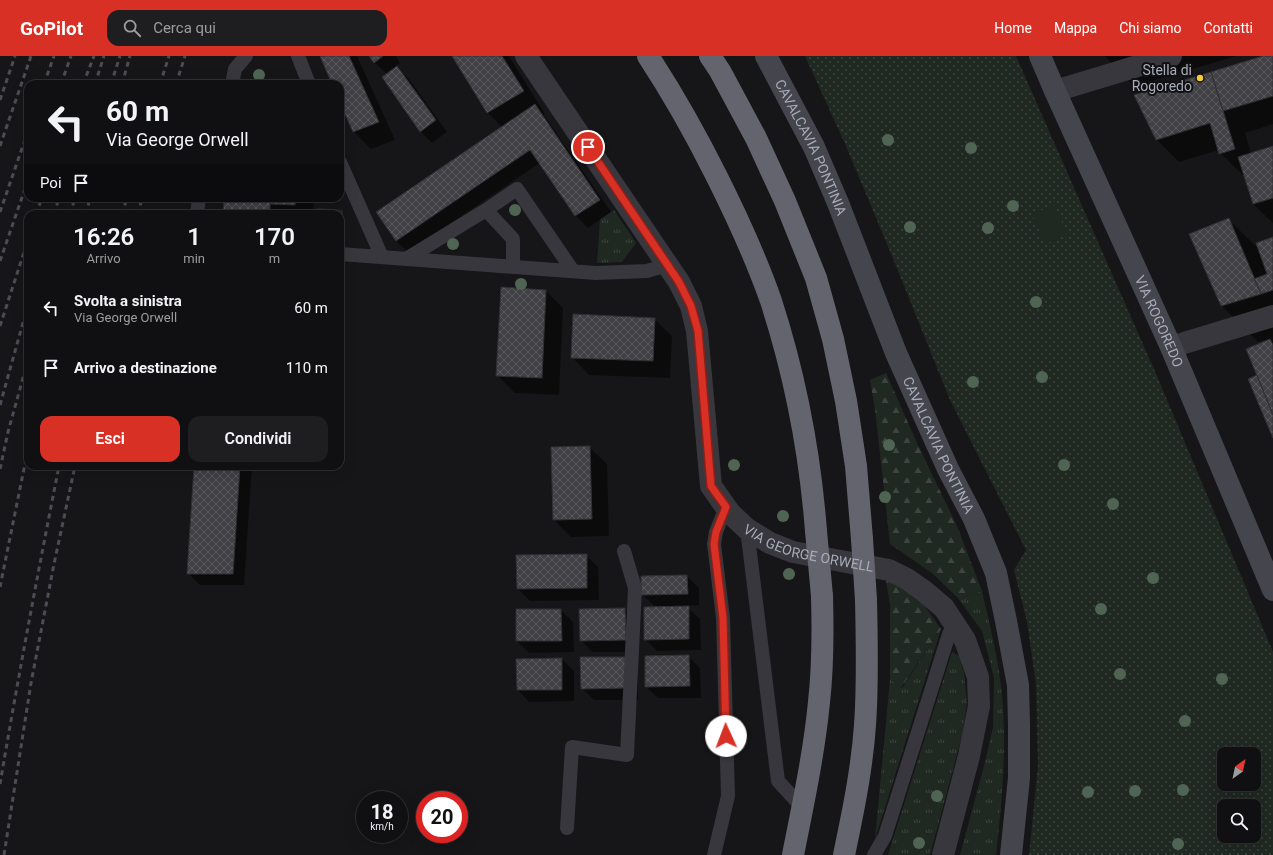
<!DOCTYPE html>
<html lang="it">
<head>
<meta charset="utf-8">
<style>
  :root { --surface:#101012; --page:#1e1e20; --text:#f1f3f6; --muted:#9c9d9f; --line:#303032; --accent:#d93025 }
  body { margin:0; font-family:Roboto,sans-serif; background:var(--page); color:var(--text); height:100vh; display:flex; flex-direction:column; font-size:15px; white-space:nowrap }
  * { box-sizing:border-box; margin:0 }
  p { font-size:13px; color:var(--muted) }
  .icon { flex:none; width:22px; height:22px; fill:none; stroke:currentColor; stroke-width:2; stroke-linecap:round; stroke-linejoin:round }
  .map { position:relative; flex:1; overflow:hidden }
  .drawer { position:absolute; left:24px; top:154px; width:320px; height:260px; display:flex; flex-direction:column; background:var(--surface); border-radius:12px; box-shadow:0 4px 16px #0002,0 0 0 1px var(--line) }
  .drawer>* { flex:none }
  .hud { position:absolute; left:24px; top:24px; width:320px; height:122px; border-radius:12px; box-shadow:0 4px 16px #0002,0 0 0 1px var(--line); background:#101012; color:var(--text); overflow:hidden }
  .needle { width:26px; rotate:33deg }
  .tools { position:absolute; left:1217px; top:691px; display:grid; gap:8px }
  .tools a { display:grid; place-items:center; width:44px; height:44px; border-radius:8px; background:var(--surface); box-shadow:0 4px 16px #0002,0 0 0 1px var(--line); font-size:20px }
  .speed { position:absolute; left:356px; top:735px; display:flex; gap:8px; font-size:20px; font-weight:700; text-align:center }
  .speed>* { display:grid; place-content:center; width:52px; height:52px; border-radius:50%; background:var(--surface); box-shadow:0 4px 16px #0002,0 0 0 1px var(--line); line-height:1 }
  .speed small { font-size:10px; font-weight:400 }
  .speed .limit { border:6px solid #d22; background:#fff; color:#111 }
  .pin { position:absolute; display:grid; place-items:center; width:34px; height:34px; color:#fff; margin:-17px; border:2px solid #fff; border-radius:50%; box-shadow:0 1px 4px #0007 }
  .me { position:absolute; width:44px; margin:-22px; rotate:358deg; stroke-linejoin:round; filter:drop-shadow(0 0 3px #0008) }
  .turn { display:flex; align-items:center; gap:14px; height:84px; padding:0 16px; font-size:18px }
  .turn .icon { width:52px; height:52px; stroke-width:2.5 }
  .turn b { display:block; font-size:28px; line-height:34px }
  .then { display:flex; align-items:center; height:38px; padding:0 16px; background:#0003; gap:8px; font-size:15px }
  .eta { display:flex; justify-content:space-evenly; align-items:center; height:68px; text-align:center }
  .eta b { font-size:24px; font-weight:600; line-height:28px }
  .button { display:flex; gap:8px; margin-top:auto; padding:8px 16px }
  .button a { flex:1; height:46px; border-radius:12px; background:var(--accent); color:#fff; font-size:16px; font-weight:600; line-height:46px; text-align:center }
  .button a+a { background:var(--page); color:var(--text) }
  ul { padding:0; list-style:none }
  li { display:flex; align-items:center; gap:12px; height:60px; padding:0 16px }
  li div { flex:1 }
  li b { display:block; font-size:15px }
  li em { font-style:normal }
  header { display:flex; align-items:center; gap:24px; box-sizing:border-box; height:56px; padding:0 20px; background:var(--accent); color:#fff }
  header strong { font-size:19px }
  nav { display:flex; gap:22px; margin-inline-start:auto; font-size:14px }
  .search { width:280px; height:36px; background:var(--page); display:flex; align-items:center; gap:10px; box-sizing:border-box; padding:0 14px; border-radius:12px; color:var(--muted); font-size:15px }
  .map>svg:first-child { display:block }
</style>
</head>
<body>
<header>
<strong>GoPilot</strong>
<div class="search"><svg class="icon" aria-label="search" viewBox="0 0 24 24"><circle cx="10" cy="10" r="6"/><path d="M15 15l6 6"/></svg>Cerca qui</div>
<nav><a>Home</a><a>Mappa</a><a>Chi siamo</a><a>Contatti</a></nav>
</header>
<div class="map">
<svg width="1273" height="799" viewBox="0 0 1273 799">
  <defs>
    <pattern id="grass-tufts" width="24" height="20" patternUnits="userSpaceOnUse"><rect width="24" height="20" fill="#202822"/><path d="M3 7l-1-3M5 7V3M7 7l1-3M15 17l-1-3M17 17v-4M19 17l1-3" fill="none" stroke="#3e4440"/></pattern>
    <pattern id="forest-firs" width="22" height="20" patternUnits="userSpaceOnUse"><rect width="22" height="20" fill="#202822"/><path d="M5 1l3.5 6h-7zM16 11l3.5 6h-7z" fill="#3e4440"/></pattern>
    <pattern id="park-dots" width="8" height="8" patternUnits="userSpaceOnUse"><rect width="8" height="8" fill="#202822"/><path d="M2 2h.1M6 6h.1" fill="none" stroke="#3e4440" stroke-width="1.8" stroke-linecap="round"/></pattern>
    <pattern id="building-cross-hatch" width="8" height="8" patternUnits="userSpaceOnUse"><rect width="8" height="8" fill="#404045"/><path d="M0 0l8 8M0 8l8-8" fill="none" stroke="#59595e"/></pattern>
  </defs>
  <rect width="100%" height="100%" fill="#161618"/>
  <path fill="url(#grass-tufts)" d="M 317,152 L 343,154 L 341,192 L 340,192 L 340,158 L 317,158 Z
    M 614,154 L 636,187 L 622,206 L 597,207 L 600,163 Z
    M 982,535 C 990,570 999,605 1002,640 C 1007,693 1002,746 996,799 L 960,799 L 984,710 L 993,671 L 994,622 L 982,575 L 958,542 Z
    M 941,573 L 875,783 L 890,623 L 902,632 Z
    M 952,596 L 959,600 L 964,617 L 967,647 L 962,680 L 930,799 L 888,799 Z"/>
  <path fill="url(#forest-firs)" d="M 886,317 L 917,387 L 957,470 L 982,535 L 958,542 L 932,517 L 890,488 L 875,353 L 870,324 Z
    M 886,524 L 916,538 L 941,573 L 901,632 L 890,623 L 890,549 Z"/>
  <path fill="url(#park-dots)" fill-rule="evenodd" d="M 805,0 L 1016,0 L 1157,320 L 1273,596 L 1273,799 L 1029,799 L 1038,710 L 1036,628 L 1027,566 L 1014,514 L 1026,494 L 950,344 L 892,200 L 846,90 ZM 1224,698 L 1254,698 L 1254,728 L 1224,728 ZM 1224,750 L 1254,750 L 1254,780 L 1224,780 Z"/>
  <path fill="#202822" d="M 1055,149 L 1067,179 L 1045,188 L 1032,158 Z"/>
  <path fill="#0007" d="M 321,0 L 357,0 L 395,84 L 371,93 L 354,76 L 340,44 L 340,28 L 333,28 Z
    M 371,0 L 396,0 L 400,7 L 396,10 L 409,23 L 447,76 L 432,87 L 420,75 L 387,18 L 374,6 Z
    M 453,0 L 509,0 L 545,58 L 544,59 L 611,156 L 588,172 L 576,160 L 540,107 L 408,196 L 396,185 L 377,156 L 503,72 L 488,57 Z
    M 1105,0 L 1237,0 L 1134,30 Z
    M 1266,0 L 1273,0 L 1273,68 L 1245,77 L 1251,97 L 1273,91 L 1273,167 L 1253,148 L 1244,119 L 1243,119 L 1220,97 L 1219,94 L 1179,106 L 1157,84 Z
    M 225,142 L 314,142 L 313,158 L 224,158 Z
    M 1228,163 L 1260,194 L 1273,182 L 1273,379 L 1258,320 L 1270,284 L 1270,283 L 1258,286 L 1222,250 Z
    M 546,235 L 563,252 L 559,339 L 515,337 L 497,319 Z
    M 654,263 L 672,280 L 670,322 L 589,319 L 572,301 Z
    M 589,391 L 607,408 L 609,480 L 571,481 L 554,464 Z
    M 195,410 L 252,410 L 244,529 L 200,529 L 188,517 Z
    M 586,499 L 598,511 L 599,544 L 530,545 L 518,533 Z
    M 687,520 L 699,532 L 699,549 L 686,550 L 700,563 L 701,594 L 657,595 L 645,583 L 656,552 L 642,538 Z
    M 625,553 L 637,565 L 637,596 L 592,596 L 581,584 Z
    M 517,554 L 561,554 L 573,566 L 574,596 L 529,597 L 517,585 Z
    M 688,600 L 700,612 L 701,642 L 658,642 L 646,631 Z
    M 562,603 L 574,615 L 574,645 L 529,646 L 518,634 Z
    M 638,613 L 638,644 L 594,644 L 582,632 Z"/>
  <path fill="url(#building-cross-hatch)" stroke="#313034" d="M 320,0 L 349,0 L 379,66 L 353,76 L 340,47 L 340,28 L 332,28 Z
    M 369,0 L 383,0 L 374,7 Z
    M 452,0 L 502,0 L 524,35 L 487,57 Z
    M 1263,0 L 1273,0 L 1273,40 L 1223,55 L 1211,16 Z
    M 397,10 L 436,64 L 420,76 L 382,21 Z
    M 1211,16 L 1235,93 L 1219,98 L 1210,67 L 1156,84 L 1134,39 Z
    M 535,48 L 600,144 L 575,160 L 530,94 L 396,185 L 376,156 Z
    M 1273,90 L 1273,142 L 1253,148 L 1238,101 Z
    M 224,142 L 296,142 L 295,149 L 270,148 L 270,158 L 223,158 Z
    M 1229,162 L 1261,238 L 1221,250 L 1189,178 Z
    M 1273,181 L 1273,234 L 1261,238 L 1254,223 L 1267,218 L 1256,187 Z
    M 501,231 L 546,234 L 542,322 L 496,320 Z
    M 573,258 L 655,262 L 653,305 L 571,302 Z
    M 1270,283 L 1273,289 L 1273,359 L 1246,293 Z
    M 1257,319 L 1273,359 L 1273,382 L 1248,323 Z
    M 590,390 L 592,463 L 553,464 L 551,391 Z
    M 194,410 L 240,410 L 233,518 L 187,518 Z
    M 587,498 L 587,532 L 517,533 L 516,499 Z
    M 687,519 L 688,538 L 641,539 L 641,520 Z
    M 689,550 L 689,583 L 644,584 L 644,551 Z
    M 625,552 L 626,584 L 580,585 L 579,553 Z
    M 516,553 L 561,553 L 562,585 L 516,585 Z
    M 689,599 L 690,630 L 645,631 L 645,600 Z
    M 580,601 L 626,601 L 627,632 L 581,633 Z
    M 562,602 L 562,634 L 517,634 L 516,603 Z"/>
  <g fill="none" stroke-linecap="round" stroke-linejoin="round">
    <path stroke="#37373d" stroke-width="14" d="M 298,0 L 309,28
      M 232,28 L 235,13 L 246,0
      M 340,106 L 382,201
      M 197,158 L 199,142
      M 340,198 L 596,217 L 647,215 L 667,209
      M 406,203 L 486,154
      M 513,211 L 513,183 L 486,154 L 517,133 L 573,215
      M 747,473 L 778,725 L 802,751
      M 567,772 L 572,691 L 627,699 L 635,532 L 624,495
      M 714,799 L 728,740 L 723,562 L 714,488 L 716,476 L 726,451
      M 874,799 L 885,780 L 949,578 L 955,568"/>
    <g stroke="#37373d" stroke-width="22">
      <path id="s1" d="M 526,0 L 679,226 L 691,250 L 697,275 L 711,430 L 730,457 L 747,473 L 770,487 L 793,496 L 889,514 L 907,523 L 924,535 L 944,552 L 965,584 L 978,621 L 979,650 L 969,700 L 943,799"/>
      <path d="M 1055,35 L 1171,0"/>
      <path d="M 1171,291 L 1273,260"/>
    </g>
    <g stroke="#45464d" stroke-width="22">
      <path id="s2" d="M 766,0 L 814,91 L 838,147 L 896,297 L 948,413 L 974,463 L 996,517 L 1006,565 L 1018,629 L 1019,669 L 1019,722 L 1011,799"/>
      <path id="s3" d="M 1040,0 L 1055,35 L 1171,291 L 1273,534"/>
    </g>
    <path stroke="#63646e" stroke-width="22" d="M 648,0 C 673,38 696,79 717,121 C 737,161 756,202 771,245 C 795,319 810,397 816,475
      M 710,0 L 720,15 L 756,82 L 785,145 L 816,222 L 833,283 L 846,345 L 856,410 L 862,483
      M 793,799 C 803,748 814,698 819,646 C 823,611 823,576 822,540
      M 844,799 C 853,756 862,713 865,669 C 868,628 867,586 866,544"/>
    <path stroke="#4c4d54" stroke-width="3" stroke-dasharray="5 4" stroke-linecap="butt" d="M 44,28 L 54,0
      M 61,28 L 71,0
      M 83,28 L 94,0
      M 95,28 L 104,0
      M 111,28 L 120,0
      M 122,28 L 130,0
      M 160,28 L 169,0
      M 176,28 L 185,0
      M 0,44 L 15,0
      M 0,90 L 31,0
      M 0,156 L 28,75
      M 36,158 L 42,142
      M 54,158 L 59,142
      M 70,158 L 75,142
      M 86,158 L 90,142
      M 122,158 L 127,142
      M 138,158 L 142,142
      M 0,205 L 28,124
      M 0,270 L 28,184
      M 0,349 L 28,249
      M 0,413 L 8,376 L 28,304
      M 0,531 L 28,393
      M 0,728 C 18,622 38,516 59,410
      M 4,799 L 31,627 L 54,508 L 75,410"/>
    <path stroke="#63646e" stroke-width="22" d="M 816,475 L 822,540
      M 862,483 L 866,544"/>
  </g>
  <g fill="#506454">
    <circle cx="259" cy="19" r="6"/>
    <circle cx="888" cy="84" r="6"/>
    <circle cx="971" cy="92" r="6"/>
    <circle cx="1013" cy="150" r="6"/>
    <circle cx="515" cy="154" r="6"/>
    <circle cx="910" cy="171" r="6"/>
    <circle cx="988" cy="172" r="6"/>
    <circle cx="453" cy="188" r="6"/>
    <circle cx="521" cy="228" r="6"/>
    <circle cx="1036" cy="246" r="6"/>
    <circle cx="1042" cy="321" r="6"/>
    <circle cx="973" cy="326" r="6"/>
    <circle cx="889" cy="389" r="6"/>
    <circle cx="734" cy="409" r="6"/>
    <circle cx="1064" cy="409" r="6"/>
    <circle cx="885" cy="441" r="6"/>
    <circle cx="1113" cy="448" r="6"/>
    <circle cx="783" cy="460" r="6"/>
    <circle cx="789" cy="518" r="6"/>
    <circle cx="1153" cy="522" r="6"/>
    <circle cx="1101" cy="553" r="6"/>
    <circle cx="1120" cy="618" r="6"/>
    <circle cx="1222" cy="623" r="6"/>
    <circle cx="1185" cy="665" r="6"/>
    <circle cx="1183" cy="734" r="6"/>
    <circle cx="1135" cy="735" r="6"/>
    <circle cx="1088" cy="736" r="6"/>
    <circle cx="937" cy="740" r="6"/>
    <circle cx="919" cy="787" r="6"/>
    <circle cx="1178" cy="788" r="6"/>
  </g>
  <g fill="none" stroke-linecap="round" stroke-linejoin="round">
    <defs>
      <path id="route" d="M 588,91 L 679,226 L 691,250 L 698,275 L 711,430 L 726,451 L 716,476 L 714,488 L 723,562 L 726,680"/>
    </defs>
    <use href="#route" stroke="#8d1f18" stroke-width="10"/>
    <use href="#route" stroke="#d93025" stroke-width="7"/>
  </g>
  <circle fill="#f5cc31" stroke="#111113" stroke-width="1.5" cx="1200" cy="22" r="4"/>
  <g text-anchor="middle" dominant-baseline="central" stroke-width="4" stroke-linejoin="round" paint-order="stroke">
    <g font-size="14" fill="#a8abb8" stroke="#111113" text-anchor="end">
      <text x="1192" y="14">Stella di<tspan x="1192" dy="16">Rogoredo</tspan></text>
    </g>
    <g font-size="14" fill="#a8abb8" stroke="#111113">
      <text stroke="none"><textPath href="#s2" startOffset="102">CAVALCAVIA PONTINIA</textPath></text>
      <text stroke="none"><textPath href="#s3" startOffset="291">VIA ROGOREDO</textPath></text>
      <text stroke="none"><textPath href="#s2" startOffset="426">CAVALCAVIA PONTINIA</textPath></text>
      <text stroke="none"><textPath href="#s1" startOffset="603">VIA GEORGE ORWELL</textPath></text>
    </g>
  </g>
</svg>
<div class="tools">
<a><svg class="needle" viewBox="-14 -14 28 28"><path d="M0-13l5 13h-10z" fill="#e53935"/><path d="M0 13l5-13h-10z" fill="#9c9d9f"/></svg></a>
<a><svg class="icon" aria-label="search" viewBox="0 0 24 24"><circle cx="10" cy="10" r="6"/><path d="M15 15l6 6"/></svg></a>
</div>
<div class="speed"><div>18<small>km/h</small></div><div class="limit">20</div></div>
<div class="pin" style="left:588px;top:91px;background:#d93025"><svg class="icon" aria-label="arrive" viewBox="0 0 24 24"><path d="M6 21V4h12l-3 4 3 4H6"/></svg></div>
<svg class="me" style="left:726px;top:680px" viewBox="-20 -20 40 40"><circle r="19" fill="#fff"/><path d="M0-13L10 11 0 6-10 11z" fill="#d93025"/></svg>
<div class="hud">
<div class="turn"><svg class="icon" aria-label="left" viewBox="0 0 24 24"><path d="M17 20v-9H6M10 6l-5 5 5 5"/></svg><div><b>60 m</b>Via George Orwell</div></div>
<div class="then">Poi<svg class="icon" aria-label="arrive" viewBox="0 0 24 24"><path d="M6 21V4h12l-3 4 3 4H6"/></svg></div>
</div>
<section class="drawer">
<div class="eta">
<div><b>16:26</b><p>Arrivo</p></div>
<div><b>1</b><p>min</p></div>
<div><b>170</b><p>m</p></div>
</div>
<ul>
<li><svg class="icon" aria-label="left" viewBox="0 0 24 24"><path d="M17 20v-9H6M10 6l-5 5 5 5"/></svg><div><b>Svolta a sinistra</b><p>Via George Orwell</p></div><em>60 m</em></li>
<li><svg class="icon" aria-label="arrive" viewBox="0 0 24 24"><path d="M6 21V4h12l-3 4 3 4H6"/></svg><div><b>Arrivo a destinazione</b></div><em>110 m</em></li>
</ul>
<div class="button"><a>Esci</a><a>Condividi</a></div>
</section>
</div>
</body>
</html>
